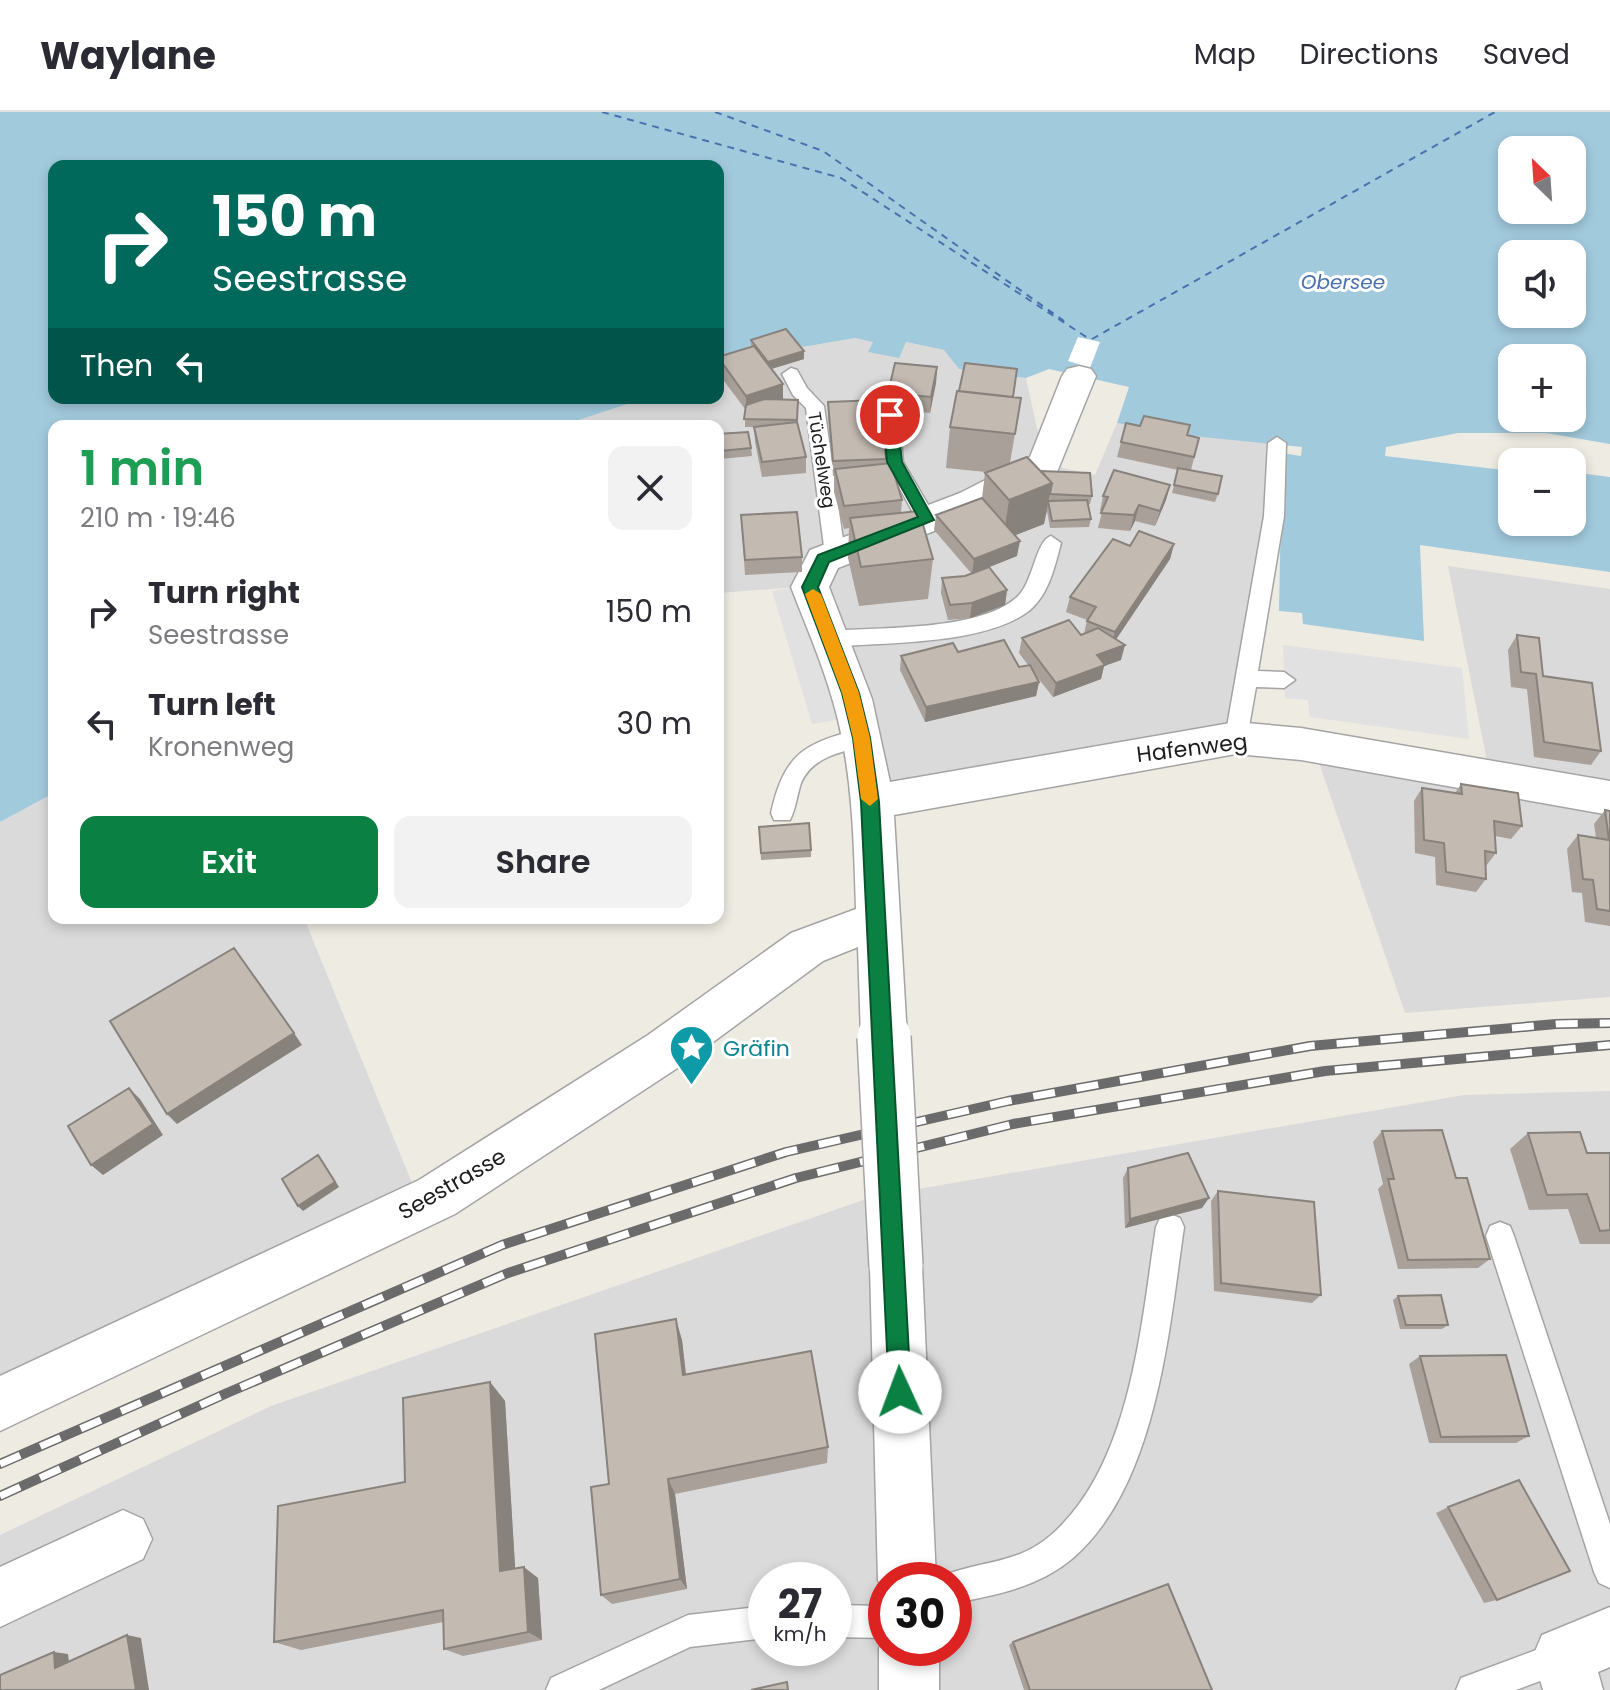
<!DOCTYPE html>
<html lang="en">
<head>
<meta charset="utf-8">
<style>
  :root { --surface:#fff; --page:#f2f2f3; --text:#2b2b33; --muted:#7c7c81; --line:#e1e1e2; --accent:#0b8043 }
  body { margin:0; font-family:Poppins,sans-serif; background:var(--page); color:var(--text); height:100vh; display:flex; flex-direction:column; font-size:30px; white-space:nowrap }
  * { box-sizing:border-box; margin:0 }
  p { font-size:26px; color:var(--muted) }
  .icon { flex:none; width:44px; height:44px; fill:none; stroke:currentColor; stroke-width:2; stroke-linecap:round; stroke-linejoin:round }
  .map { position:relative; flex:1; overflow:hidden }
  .details { position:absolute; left:48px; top:308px; width:676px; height:504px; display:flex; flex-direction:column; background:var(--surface); border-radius:16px; box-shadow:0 4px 12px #0003 }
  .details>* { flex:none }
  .hud { position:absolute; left:48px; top:48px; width:676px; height:244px; border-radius:16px; box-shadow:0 4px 12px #0003; background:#00695c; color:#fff; overflow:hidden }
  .needle { width:52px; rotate:335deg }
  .buttons { position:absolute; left:1498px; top:24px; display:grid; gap:16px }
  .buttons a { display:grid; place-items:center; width:88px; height:88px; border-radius:16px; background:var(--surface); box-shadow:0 4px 12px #0003; font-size:40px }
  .speed { position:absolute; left:748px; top:1450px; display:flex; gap:16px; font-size:40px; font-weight:700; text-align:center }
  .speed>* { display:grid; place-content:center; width:104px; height:104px; border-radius:50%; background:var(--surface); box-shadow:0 4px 12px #0003; line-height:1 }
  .speed small { font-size:20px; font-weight:400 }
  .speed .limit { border:12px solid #d22; background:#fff; color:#111 }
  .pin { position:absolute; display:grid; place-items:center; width:68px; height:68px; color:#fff; margin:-34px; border:4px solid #fff; border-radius:50%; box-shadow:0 2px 8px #0007 }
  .me { position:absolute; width:88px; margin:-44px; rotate:358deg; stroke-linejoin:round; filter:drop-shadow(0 0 6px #0008) }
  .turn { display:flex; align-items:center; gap:28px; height:168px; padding:0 32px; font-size:36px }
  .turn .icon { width:104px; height:104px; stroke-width:2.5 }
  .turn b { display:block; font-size:56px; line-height:68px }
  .then { display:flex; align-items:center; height:76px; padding:0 32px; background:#0003; gap:16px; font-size:30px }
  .round { display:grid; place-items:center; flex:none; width:84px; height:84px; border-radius:16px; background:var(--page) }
  .overview { display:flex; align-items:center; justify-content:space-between; height:136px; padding:0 32px }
  h1 { font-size:48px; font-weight:600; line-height:60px; color:#1e9e55 }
  .cta { display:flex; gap:16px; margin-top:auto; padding:16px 32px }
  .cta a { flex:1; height:92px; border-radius:16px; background:var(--accent); color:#fff; font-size:32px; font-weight:600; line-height:92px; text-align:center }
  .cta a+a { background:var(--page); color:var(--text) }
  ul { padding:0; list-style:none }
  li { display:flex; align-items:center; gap:24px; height:112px; padding:0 32px }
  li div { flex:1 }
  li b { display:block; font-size:30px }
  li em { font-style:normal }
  header { display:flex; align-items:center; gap:48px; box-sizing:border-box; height:112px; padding:0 40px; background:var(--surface); border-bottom:2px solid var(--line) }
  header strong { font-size:38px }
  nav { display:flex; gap:44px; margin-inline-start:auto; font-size:28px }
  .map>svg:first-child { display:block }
</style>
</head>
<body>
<header>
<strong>Waylane</strong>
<nav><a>Map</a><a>Directions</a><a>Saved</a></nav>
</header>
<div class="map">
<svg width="1610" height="1578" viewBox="0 0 1610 1578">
  <rect width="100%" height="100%" fill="#eeebe3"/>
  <path fill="#dbdada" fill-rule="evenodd" d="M 783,219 L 804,235 L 855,226 L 874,230 L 868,240 L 899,245 L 905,230 L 944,238 L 960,257 L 1026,266 L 1045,352 L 1095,363 L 1117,311 L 1173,322 L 1277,331 L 1236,626 L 870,690 L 798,475 L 718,481 L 718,314 L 560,314 L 646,286 L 718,286 L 718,248 Z
    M 1448,454 L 1610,477 L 1610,885 L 1405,901 L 1317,645 L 1488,654 Z
    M 54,681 L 54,806 L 304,806 L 421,1093 L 0,1292 L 0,710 Z
    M 1610,979 L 1610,1578 L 0,1578 L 0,1423 L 271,1294 L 872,1085 L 1464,983 ZM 766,1468 L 834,1468 L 834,1536 L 766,1536 ZM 886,1468 L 954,1468 L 954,1536 L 886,1536 Z"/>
  <path fill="#e1e1e1" d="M 798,475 L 842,607 L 812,612 L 772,479 Z
    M 1283,533 L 1462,556 L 1469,627 L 1310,605 L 1308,588 L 1285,586 Z"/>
  <path fill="#a2cadd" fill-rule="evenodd" d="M 0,0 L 1610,0 L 1610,332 L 1546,321 L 1458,321 L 1386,335 L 1385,344 L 1512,359 L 1512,410 L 1572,410 L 1572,360 L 1610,365 L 1610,460 L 1420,433 L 1424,529 L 1303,512 L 1302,501 L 1279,499 L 1282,341 L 1301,344 L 1302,335 L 1173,322 L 1117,311 L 1129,275 L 1049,257 L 1026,266 L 959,257 L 944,238 L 906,230 L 899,246 L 868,240 L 873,230 L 855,226 L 803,235 L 783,219 L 718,248 L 718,54 L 54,54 L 54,286 L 646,286 L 560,314 L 54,314 L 54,681 L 0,710 ZM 1512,38 L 1572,38 L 1572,98 L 1512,98 ZM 1512,142 L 1572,142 L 1572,202 L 1512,202 ZM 1512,246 L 1572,246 L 1572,306 L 1512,306 Z"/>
  <path fill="#fff" d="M 1078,225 L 1100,230 L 1086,266 L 1074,263 L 1078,252 L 1068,249 Z"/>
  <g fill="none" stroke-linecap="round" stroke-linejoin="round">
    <path stroke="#4972ad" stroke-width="2" stroke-dasharray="7 6" stroke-linecap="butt" d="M 602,0 L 841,66 L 1091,228
      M 715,0 L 823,39 L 1064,209
      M 1092,227 L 1495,0"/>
    <defs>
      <path id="lane" d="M 791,256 L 797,258 L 807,276 L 824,294 L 845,442 L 835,449 L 825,442 L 806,296 L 793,283 L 782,262 Z
        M 890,297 L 899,303 L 903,350 L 937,408 L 934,413 L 920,413 L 885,350 L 881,303 Z
        M 1277,325 L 1286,331 L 1284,404 L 1258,559 L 1284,560 L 1295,568 L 1284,576 L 1256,575 L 1247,626 L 1244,632 L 1228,632 L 1225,626 L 1264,404 L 1268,331 Z
        M 1051,424 L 1061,431 C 1055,454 1049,482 1030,498 C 986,533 885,530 830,535 L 819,527 L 830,519 C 880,515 978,519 1016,486 C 1034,471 1035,429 1051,424 Z
        M 862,617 L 870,620 L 873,626 L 870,632 C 844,640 813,643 801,671 C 797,683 796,696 790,708 L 774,708 L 771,701 C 784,642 805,630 862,617 Z
        M 1170,1102 L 1180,1106 L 1184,1115 C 1169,1218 1157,1373 1073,1446 C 1039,1475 996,1483 954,1491 L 954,1468 L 941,1468 L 943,1464 C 980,1448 1017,1453 1051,1423 C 1131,1354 1141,1213 1156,1115 L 1160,1106 Z
        M 1500,1110 L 1510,1114 L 1514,1124 L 1610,1412 L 1610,1476 L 1599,1471 L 1594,1460 L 1486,1124 L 1490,1114 Z
        M 834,1493 L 886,1494 L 886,1526 L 834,1525 Z
        M 766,1494 L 766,1526 L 690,1535 L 599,1578 L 546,1578 L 551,1566 L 688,1503 Z
        M 1563,1528 L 1575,1532 L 1579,1544 L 1575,1556 L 1516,1578 L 1456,1578 L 1461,1566 Z"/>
      <path id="street" d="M 1079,254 L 1091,257 L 1096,264 L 1057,360 L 986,399 L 838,456 L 829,475 L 872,587 L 890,670 L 1236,610 L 1301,616 L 1610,669 L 1610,703 L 1301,648 L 1236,642 L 894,703 L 907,925 L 901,940 L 884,946 L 867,940 L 861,925 L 858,835 L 823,849 L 682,953 L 455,1102 L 0,1319 L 0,1264 L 419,1068 L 648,923 L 791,821 L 856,797 C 854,733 853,670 838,608 C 827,562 808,519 791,475 L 810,438 L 960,381 L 1030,345 L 1062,264 L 1067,257 Z
        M 896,1129 L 914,1136 L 922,1154 L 936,1468 L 886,1468 L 886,1488 L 878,1468 L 870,1154 L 878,1136 Z
        M 123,1398 L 143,1407 L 152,1427 L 143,1447 L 0,1515 L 0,1455 Z
        M 1610,1495 L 1610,1555 L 1598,1560 L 1603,1578 L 1543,1578 L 1533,1544 L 1542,1523 Z
        M 886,1520 L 886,1536 L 939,1536 L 939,1578 L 879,1578 L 879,1536 Z"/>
    </defs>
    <use href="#lane" stroke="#a4a4a4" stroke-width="3"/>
    <use href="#street" stroke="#a4a4a4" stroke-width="3"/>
    <use href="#lane" fill="#fff" fill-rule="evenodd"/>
    <use href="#street" fill="#fff" fill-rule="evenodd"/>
    <defs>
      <path id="rail" d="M 0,1352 L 502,1133 L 786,1040 L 1008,989 L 1310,934 L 1556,912 L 1610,911
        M 0,1384 L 227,1281 L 508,1161 L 796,1066 L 1013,1012 L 1325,959 L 1610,933"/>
    </defs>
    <use href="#rail" stroke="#6b6b6b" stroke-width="10"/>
    <use href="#rail" stroke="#fff" stroke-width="7" stroke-dasharray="22" stroke-linecap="butt"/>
    <defs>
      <path id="street-bridge" d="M 884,925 L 896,1154"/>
    </defs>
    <use href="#street-bridge" stroke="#a4a4a4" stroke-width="56" stroke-linecap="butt"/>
    <use href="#street-bridge" stroke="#fff" stroke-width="53"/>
  </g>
  <path fill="#a8a099" d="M 751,228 L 804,247 L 771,257 L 783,272 L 783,287 L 798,288 L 797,310 L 806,345 L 806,361 L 762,365 L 755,330 L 754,315 L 745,315 L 745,297 L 718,261 L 718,245 L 751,235 Z
    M 937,255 L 936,271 L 930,301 L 887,296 L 888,281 Z
    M 1013,285 L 1021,286 L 1010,351 L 1041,360 L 1092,384 L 1090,392 L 1088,392 L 1091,407 L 1089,415 L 1050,416 L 1047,399 L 1044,412 L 1015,423 L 1017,444 L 989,455 L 1007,478 L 1005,493 L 970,506 L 948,508 L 941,481 L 942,466 L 965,464 L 971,461 L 934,418 L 936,403 L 982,386 L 985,361 L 986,360 L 946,356 L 950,315 Z
    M 828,290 L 886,347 L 886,352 L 902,388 L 901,401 L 933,447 L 928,487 L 859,494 L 848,446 L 849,416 L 844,417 L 834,380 L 834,364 L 833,364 L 828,305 Z
    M 718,322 L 751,336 L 752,344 L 720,347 Z
    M 1187,323 L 1199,326 L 1191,358 L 1218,382 L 1215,390 L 1172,381 L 1178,358 L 1117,345 L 1121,330 Z
    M 1170,373 L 1166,388 L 1155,414 L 1135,409 L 1130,419 L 1098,416 L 1102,400 L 1100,399 L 1103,384 Z
    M 741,403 L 802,445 L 802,460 L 745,463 Z
    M 1174,432 L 1170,447 L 1116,527 L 1121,548 L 1104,554 L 1101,567 L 1053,585 L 1034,561 L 1039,570 L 1036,584 L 925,610 L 900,558 L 901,544 L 958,540 L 1019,555 L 1028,553 L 1019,541 L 1022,526 L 1084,522 L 1087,508 L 1066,500 L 1070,485 L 1130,434 Z
    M 1517,523 L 1543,564 L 1601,639 L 1591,653 L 1534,645 L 1527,577 L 1511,575 L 1508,538 Z
    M 1461,672 L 1522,714 L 1511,727 L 1495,724 L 1496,741 L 1486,754 L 1486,767 L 1476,780 L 1436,773 L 1435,745 L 1415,741 L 1414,689 L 1422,676 L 1455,681 Z
    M 1605,698 L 1610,699 L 1610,814 L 1585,810 L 1582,781 L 1572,780 L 1567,737 L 1578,723 L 1596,726 L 1594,712 Z
    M 759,715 L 811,738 L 811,745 L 761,748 Z
    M 1382,1019 L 1456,1066 L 1490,1147 L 1478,1156 L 1398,1157 L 1378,1077 L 1383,1072 L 1373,1030 Z
    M 1528,1021 L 1587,1041 L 1610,1041 L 1610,1132 L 1580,1132 L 1568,1097 L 1529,1098 L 1510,1037 Z
    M 1128,1056 L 1202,1096 L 1125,1116 L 1123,1066 Z
    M 1218,1079 L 1321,1183 L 1312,1191 L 1214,1179 L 1211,1089 Z
    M 1398,1184 L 1448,1213 L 1442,1217 L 1400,1217 L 1393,1188 Z
    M 682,1228 L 686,1262 L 828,1335 L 827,1351 L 675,1382 L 687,1477 L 612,1492 L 601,1483 L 609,1372 Z
    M 1420,1244 L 1529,1324 L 1516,1331 L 1429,1331 L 1409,1252 Z
    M 490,1270 L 505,1289 L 515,1456 L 538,1466 L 542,1528 L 463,1544 L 444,1537 L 443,1510 L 301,1538 L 274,1530 L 405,1370 Z
    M 1448,1395 L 1497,1488 L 1484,1491 L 1436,1401 Z
    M 1013,1530 L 1212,1578 L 1024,1578 L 1009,1533 Z"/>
  <path fill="#88827d" d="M 804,239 L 804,247 L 768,258 L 768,250 Z
    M 937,255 L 936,271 L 930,301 L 931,285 Z
    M 783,272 L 783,288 L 746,299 L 746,284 Z
    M 1052,371 L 1044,412 L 1003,428 L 1009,388 Z
    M 1170,373 L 1166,388 L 1155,414 L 1160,399 Z
    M 1139,393 L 1135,409 L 1130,419 L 1134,403 Z
    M 1020,429 L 1017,444 L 972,462 L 974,447 Z
    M 1174,432 L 1170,447 L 1111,535 L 1115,520 Z
    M 1007,478 L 1005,493 L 970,506 L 972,491 Z
    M 1125,533 L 1121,548 L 1104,554 L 1101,567 L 1053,585 L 1056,571 L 1097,543 Z
    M 1039,570 L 1036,584 L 925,610 L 926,595 Z
    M 294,921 L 302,933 L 177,1012 L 167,1002 Z
    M 129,976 L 140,987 L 163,1023 L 103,1063 L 91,1053 Z
    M 322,1048 L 339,1075 L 303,1099 L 298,1094 Z
    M 1209,1086 L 1202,1096 L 1125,1116 L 1130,1107 Z
    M 676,1207 L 682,1228 L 688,1282 L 683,1263 Z
    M 490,1270 L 505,1289 L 516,1470 L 500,1459 Z
    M 668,1367 L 675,1382 L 687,1477 L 680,1467 Z
    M 524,1455 L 538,1466 L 542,1528 L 528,1520 Z
    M 127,1523 L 141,1526 L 149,1578 L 136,1578 Z
    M 54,1540 L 68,1542 L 70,1558 L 55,1556 Z"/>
  <path fill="#c3bab2" stroke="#88827d" stroke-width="2" d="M 786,217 L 804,239 L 768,250 L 751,228 Z
    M 754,234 L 783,272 L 746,284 L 718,245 Z
    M 895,251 L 937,255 L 931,285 L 888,281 Z
    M 965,251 L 1017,257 L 1013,285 L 959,279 Z
    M 957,279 L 1021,286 L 1015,322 L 950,315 Z
    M 765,287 L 798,288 L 797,308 L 744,307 L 746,293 Z
    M 879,288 L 886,347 L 833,349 L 828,290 Z
    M 1144,304 L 1190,313 L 1187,323 L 1199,326 L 1194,345 L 1121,330 L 1126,311 L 1140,314 Z
    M 797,310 L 806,345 L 762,350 L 754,315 Z
    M 748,320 L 751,336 L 720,339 L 718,322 Z
    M 1027,345 L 1052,371 L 1009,388 L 985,361 Z
    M 891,351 L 902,388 L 844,394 L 835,357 Z
    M 1178,356 L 1222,364 L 1218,382 L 1174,373 Z
    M 1114,358 L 1170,373 L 1160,399 L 1139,393 L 1134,403 L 1101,401 L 1108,385 L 1103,384 Z
    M 1041,359 L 1090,361 L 1092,384 L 1050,382 L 1052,371 Z
    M 982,386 L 1020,429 L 974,447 L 936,403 Z
    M 1087,388 L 1091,407 L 1052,409 L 1048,389 Z
    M 919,399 L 933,447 L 861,455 L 850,406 Z
    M 797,400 L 802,445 L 745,448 L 741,403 Z
    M 1139,419 L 1174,432 L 1115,520 L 1087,509 L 1096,495 L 1070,485 L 1113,427 L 1130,434 Z
    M 989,455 L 1007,478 L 972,491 L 950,493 L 942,466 L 965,464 Z
    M 1069,508 L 1081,523 L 1098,516 L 1125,533 L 1097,543 L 1105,553 L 1056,571 L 1022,526 Z
    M 1517,523 L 1539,526 L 1543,564 L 1592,571 L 1601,639 L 1544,630 L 1536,562 L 1521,560 Z
    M 1004,528 L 1019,555 L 1030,553 L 1039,570 L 926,595 L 901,544 L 953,531 L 958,540 Z
    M 1461,672 L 1518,681 L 1522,714 L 1494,709 L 1496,741 L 1485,739 L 1486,767 L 1446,760 L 1444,731 L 1424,728 L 1422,676 L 1462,682 Z
    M 1605,698 L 1610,699 L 1610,799 L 1597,797 L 1593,768 L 1583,767 L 1578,723 L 1609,728 Z
    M 809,711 L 811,738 L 761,741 L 759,715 Z
    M 234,836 L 294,921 L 167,1002 L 110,909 Z
    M 129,976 L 153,1012 L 91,1053 L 68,1014 Z
    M 1442,1018 L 1456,1066 L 1467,1066 L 1490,1147 L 1408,1148 L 1388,1067 L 1394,1067 L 1382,1019 Z
    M 1580,1020 L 1587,1041 L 1610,1041 L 1610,1118 L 1600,1119 L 1587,1082 L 1547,1083 L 1528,1021 Z
    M 1188,1041 L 1209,1086 L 1130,1107 L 1128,1056 Z
    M 318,1043 L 335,1070 L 298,1094 L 282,1067 Z
    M 1218,1079 L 1314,1090 L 1321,1183 L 1221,1171 Z
    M 1441,1183 L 1448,1213 L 1406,1213 L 1398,1184 Z
    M 676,1207 L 683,1263 L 811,1239 L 828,1335 L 668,1367 L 680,1467 L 601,1483 L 591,1375 L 609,1372 L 595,1222 Z
    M 1506,1243 L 1529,1324 L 1441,1325 L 1420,1244 Z
    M 490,1270 L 500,1459 L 524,1455 L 528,1520 L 444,1537 L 443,1498 L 274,1530 L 278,1394 L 405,1370 L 403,1286 Z
    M 1519,1368 L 1570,1459 L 1497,1488 L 1448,1395 Z
    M 1168,1472 L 1212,1578 L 1030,1578 L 1013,1530 Z
    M 127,1523 L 136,1578 L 0,1578 L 0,1563 L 54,1540 L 55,1556 Z
    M 787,1570 L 788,1578 L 751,1578 Z"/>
  <path fill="#0b8043" stroke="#07532c" stroke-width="2" d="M 890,298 L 897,303 L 902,350 L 934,408 L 829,450 L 818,475 L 859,581 L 870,626 L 879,690 L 911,1280 L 908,1288 L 900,1291 L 892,1288 L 889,1280 L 861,690 L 853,626 L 842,581 L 802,475 L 818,443 L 918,405 L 887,350 L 883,303 Z"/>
  <path fill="#f59e0b" d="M 813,477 L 821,482 L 859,581 L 870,626 L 878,687 L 870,694 L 861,687 L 853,626 L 842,581 L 805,482 Z"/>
  <defs>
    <symbol id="sight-pin" viewBox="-11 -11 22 30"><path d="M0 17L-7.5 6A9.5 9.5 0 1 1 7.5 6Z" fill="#0f9aa8" stroke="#fff"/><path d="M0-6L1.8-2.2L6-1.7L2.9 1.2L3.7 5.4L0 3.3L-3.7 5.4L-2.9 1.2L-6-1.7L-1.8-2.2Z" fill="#fff"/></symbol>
  </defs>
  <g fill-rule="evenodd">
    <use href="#sight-pin" x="666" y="910" width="51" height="69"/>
  </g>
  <g text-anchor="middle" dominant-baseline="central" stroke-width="6" stroke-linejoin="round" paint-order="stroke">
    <g font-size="18" fill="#1d1d1d" stroke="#fff">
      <text transform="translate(822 348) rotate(81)">Tüchelweg</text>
    </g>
    <g font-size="20" font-style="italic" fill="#4972ad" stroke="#fff">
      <text x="1343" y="170">Obersee</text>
    </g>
    <g font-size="22" fill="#1d1d1d" stroke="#fff">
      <text transform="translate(1192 636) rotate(-7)">Hafenweg</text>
      <text transform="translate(452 1072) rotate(-30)">Seestrasse</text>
    </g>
    <g font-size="22" fill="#0d838f" stroke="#fff" text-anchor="start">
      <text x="723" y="936">Gräfin</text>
    </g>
  </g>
</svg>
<div class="buttons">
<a><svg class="needle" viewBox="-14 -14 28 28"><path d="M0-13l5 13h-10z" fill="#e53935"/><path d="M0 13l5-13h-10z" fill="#7c7c81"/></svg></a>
<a><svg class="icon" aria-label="sound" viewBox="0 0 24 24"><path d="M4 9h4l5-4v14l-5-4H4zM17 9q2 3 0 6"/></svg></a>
<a>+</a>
<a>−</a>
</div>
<div class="speed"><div>27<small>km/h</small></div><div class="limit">30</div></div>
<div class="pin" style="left:890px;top:303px;background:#d93025"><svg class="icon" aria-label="arrive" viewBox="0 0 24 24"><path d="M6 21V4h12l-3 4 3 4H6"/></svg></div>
<svg class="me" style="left:900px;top:1280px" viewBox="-20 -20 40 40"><circle r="19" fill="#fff"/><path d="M0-13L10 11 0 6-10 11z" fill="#0b8043"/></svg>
<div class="hud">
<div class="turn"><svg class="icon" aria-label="right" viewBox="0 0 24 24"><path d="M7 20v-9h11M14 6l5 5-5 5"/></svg><div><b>150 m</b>Seestrasse</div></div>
<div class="then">Then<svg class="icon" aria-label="left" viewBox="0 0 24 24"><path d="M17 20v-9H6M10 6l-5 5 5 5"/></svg></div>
</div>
<section class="details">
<div class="overview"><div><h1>1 min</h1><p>210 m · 19:46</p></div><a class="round"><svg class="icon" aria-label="close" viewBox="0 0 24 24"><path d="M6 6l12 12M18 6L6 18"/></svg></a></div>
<ul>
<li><svg class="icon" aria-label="right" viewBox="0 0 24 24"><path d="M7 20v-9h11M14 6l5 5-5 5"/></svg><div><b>Turn right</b><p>Seestrasse</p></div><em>150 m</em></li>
<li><svg class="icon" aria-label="left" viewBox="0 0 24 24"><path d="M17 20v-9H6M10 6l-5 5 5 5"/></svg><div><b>Turn left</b><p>Kronenweg</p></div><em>30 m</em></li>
</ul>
<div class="cta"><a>Exit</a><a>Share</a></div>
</section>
</div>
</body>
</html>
